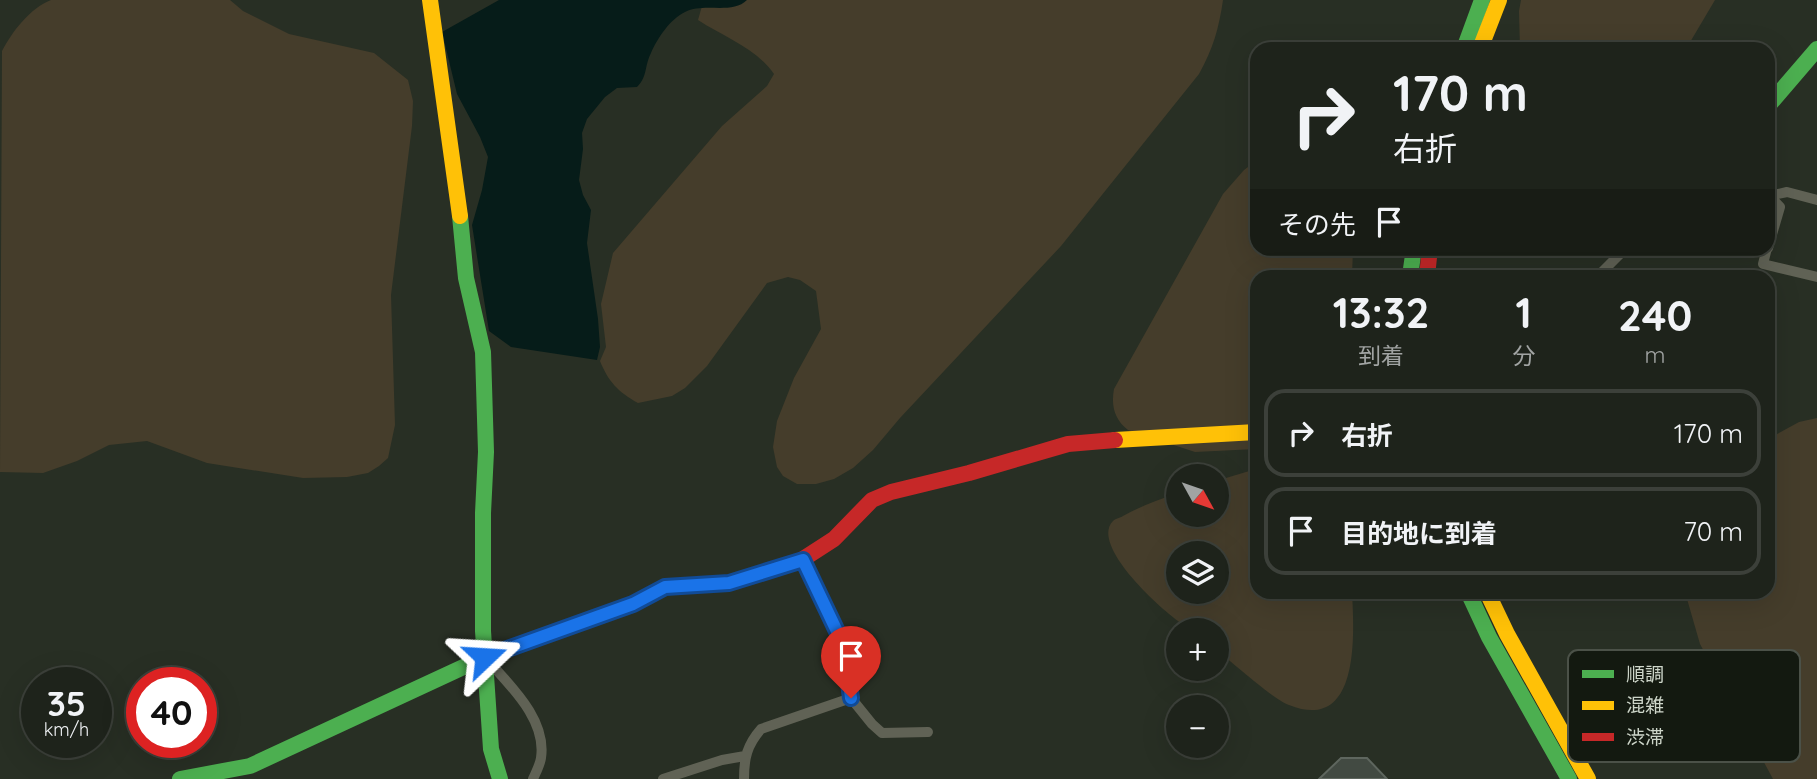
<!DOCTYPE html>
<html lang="ja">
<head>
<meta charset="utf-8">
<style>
  :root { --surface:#1e231b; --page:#262b24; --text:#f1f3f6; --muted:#a1a4a3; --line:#3c403a }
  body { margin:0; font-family:Quicksand,"Noto Sans JP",sans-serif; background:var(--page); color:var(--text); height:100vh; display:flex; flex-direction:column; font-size:26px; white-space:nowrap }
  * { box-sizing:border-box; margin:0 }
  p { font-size:23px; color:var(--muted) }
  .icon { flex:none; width:38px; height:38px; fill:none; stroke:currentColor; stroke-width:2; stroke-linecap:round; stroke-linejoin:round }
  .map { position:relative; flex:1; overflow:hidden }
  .details { position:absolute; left:1250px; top:270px; width:525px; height:329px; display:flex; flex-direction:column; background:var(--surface); border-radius:21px; box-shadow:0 7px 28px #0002,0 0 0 2px var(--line) }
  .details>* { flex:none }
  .guide { position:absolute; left:1250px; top:42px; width:525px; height:214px; border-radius:21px; box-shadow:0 7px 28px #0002,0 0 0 2px var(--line); background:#1e231b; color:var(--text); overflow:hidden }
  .needle { width:46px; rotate:130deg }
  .fabs { position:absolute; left:1166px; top:464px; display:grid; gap:14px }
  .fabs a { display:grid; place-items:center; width:63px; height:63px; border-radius:50%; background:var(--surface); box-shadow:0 7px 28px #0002,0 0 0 2px var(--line); font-size:35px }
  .speed { position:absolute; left:21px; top:667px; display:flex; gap:14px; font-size:35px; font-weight:700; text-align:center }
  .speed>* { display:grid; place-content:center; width:91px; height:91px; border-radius:50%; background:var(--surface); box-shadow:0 7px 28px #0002,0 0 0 2px var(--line); line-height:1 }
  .speed small { font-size:18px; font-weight:400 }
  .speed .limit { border:10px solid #d22; background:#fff; color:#111 }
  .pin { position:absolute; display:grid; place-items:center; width:60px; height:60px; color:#fff; margin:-72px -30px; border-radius:50% 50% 50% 0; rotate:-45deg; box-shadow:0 0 7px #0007 }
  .pin .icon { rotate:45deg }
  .me { position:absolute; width:77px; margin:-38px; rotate:70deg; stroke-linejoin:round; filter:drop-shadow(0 0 5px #0008) }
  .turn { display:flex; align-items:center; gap:24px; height:147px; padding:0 28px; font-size:32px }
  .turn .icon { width:91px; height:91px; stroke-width:2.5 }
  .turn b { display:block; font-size:49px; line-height:60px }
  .then { display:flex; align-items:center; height:66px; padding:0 28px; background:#0003; gap:14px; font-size:26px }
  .eta { display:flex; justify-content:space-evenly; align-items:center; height:119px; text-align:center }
  .eta b { font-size:42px; font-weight:700; line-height:49px }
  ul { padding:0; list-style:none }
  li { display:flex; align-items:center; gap:21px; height:88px; margin:0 14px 10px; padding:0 14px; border:4px solid var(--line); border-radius:21px }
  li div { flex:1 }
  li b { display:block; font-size:26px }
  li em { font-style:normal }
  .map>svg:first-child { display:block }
</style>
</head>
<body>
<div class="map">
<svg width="1817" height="779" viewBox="0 0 1817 779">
  <rect width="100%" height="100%" fill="#282f24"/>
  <path fill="#453d2b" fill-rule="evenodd" d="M 51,0 L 230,0 L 243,11 L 289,34 L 374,53 L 408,80 L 413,101 L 412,126 L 391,295 L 395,425 L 388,458 L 379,466 L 368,473 L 347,477 L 303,478 L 207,463 L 147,441 L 109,445 L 77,461 L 43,473 L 0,472 L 2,51 C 12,32 30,8 51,0 Z
    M 715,0 L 1223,0 C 1219,28 1213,49 1199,74 L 1061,246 L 900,418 L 873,450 L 853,468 L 834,479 L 816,484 L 797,484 L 783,476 L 777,467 L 773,447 L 777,421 L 794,378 L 821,329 L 816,291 L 800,280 L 788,277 L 767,283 L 707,366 L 685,388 L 672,396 L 638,403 C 618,392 608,381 600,361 L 606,347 L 601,304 L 613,253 L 722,126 L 767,86 L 774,74 C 756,48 724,37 698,20 L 702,6 Z
    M 1521,0 L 1715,0 L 1686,49 L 1520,49 L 1519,11 Z
    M 1256,161 L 1256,248 L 1353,249 L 1352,276 L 1256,276 L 1256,449 L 1195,452 L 1128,430 C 1114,419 1111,405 1114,389 L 1223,194 L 1244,170 Z
    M 1817,418 L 1817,779 L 1773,779 L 1700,644 L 1685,592 L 1768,592 L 1768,439 L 1799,422 Z
    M 1256,469 L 1256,592 L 1352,592 C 1354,632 1361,734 1289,705 C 1271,698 1234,663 1216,650 L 1216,630 C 1208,630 1196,632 1190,629 C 1169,618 1088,546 1113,521 C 1116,518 1120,518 1123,516 C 1141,506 1158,500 1178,493 L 1178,514 L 1216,514 L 1216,481 ZM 1216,553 L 1216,592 L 1178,592 L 1178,553 Z"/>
  <path fill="#061c19" d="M 499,0 L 747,0 C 732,15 704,2 685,12 C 670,19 657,39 651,53 C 644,67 648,76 637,87 L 617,88 L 605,97 L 587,119 L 582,133 L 583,149 L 579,180 L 583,195 L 591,210 L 587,243 L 598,319 L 600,347 L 597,360 L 511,347 L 489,331 L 472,225 L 482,190 L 488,157 L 480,137 L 457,94 L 442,32 Z"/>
  <path fill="#424a42" stroke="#5e665e" stroke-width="2" d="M 1341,758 L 1367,758 L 1387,779 L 1319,779 Z"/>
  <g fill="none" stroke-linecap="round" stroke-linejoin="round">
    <path stroke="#606255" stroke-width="10" d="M 1768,194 L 1780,207 L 1768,248
      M 1768,200 L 1769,196 L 1787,192 L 1817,200
      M 1767,248 L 1763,264 L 1817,277
      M 1598,276 L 1626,248
      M 485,657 C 508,684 547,718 541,758 C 540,765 536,772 533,779
      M 851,698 L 872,724 L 882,733 L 928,732
      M 663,779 L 722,760 L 745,756
      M 744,779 C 744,758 747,745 761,729 L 851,698 L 843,646 L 803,560"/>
    <path stroke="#4caf50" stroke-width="16" d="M 1464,49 L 1482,0
      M 1768,106 L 1817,49
      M 460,216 L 466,278 L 483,352 L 486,452 L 483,513 L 483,631 L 491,749 L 500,779
      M 1410,276 L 1414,248
      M 1468,592 L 1489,637 L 1569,779
      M 180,779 L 250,766 L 485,657 L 633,604 L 665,587 L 729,583 L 800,561"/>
    <path stroke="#ffc107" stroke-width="16" d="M 430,0 L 460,216
      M 1480,49 L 1499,0
      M 1115,440 L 1256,432
      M 1487,592 L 1507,634 L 1588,779"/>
    <path stroke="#c62828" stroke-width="16" d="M 1427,276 L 1430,248
      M 800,561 L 834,539 L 872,500 L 891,492 L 969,473 L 1068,444 L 1115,440"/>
  </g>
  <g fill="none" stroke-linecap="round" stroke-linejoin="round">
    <defs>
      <path id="route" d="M 485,657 L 633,604 L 665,587 L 729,583 L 803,560 L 844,646 L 851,698"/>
    </defs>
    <use href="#route" stroke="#114b97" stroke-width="18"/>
    <use href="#route" stroke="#1a73e8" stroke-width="12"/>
  </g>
  <rect x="1568" y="650" width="232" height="112" rx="10" fill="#131910" stroke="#4b5148" stroke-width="2"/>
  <rect x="1582" y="670" width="32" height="8" fill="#4caf50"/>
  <rect x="1582" y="701" width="32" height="9" fill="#ffc107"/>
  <rect x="1582" y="733" width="32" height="8" fill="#c62828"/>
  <g font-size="19" fill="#cdd5c9">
    <text x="1626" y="681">順調</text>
    <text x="1626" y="712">混雑</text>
    <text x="1626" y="744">渋滞</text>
  </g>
</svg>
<div class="fabs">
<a><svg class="needle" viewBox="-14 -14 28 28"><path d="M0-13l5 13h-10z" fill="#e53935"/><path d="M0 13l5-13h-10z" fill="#a1a4a3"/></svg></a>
<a><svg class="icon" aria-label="layers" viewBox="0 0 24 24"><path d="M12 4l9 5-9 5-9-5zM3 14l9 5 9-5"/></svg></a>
<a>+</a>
<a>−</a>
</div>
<div class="speed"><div>35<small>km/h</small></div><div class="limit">40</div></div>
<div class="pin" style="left:851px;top:698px;background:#d93025"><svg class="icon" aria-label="arrive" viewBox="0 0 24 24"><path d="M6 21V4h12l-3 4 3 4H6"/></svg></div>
<svg class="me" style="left:485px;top:657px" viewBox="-20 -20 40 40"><path d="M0-17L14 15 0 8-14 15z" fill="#1a73e8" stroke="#fff" stroke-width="4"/></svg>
<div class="guide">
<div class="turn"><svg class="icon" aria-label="right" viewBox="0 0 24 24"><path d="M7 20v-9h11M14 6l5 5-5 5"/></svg><div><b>170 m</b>右折</div></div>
<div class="then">その先<svg class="icon" aria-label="arrive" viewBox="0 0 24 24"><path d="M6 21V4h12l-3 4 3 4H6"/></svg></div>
</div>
<section class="details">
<div class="eta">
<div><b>13:32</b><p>到着</p></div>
<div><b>1</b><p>分</p></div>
<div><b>240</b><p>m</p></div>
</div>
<ul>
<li><svg class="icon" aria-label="right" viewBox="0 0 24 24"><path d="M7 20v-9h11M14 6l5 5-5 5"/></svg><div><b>右折</b></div><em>170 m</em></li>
<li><svg class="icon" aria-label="arrive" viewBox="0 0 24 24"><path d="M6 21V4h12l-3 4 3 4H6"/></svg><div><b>目的地に到着</b></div><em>70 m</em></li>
</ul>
</section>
</div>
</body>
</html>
